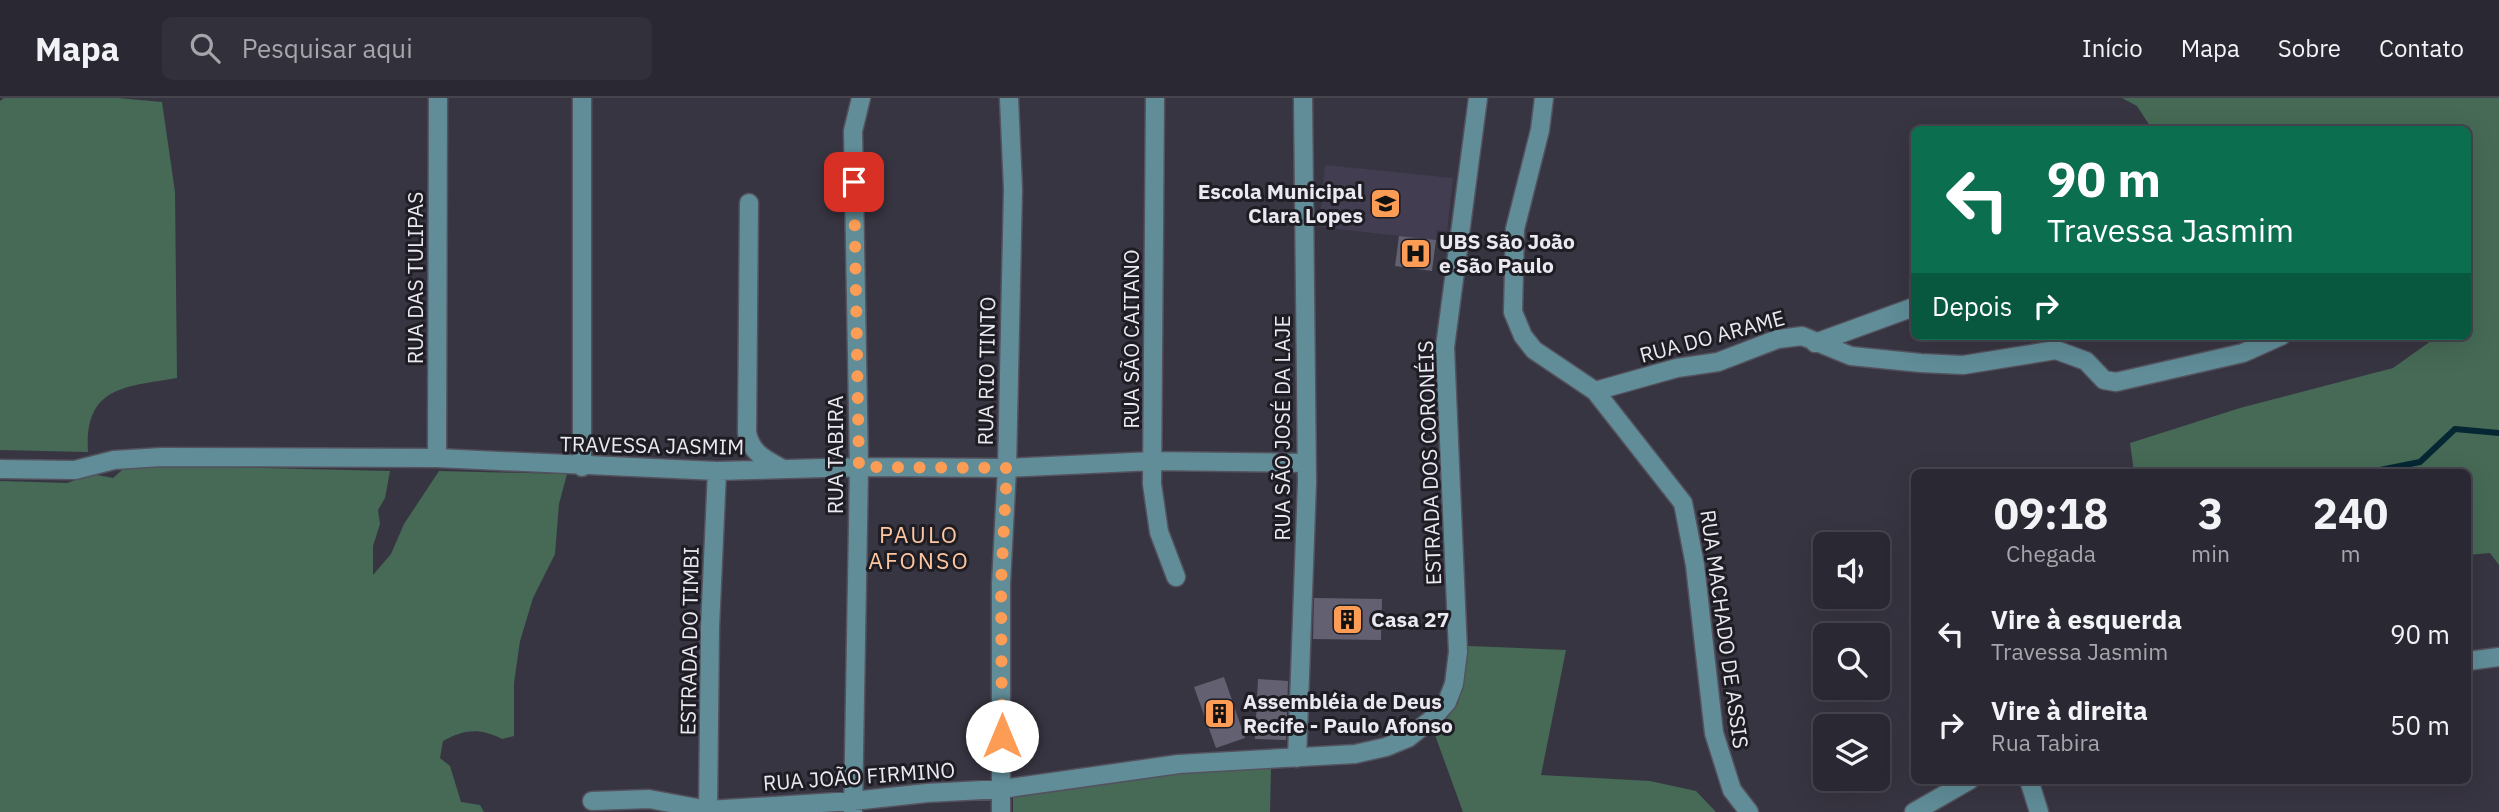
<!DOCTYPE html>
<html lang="pt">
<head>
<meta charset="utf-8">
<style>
  :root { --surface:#2a2832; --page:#32303a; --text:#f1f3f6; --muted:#a5a6ac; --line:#46444d }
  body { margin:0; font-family:"IBM Plex Sans",sans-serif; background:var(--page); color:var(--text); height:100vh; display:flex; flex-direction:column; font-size:26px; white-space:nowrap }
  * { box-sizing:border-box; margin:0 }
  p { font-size:23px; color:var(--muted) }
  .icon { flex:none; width:38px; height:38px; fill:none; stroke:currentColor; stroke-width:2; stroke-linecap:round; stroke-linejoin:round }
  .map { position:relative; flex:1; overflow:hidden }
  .drawer { position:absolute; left:1911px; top:371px; width:560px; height:315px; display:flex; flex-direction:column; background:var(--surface); border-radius:10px; box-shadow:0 7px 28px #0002,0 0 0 2px var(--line) }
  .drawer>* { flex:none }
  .top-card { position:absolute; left:1911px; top:28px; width:560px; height:214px; border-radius:10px; box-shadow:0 7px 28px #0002,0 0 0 2px var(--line); background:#0b6e4f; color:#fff; overflow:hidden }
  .fabs { position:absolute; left:1813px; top:434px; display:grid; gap:14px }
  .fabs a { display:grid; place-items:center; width:77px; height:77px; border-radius:10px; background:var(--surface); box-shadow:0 7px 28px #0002,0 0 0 2px var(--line); font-size:35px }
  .pin { position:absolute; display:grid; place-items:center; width:60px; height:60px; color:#fff; margin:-30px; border-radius:14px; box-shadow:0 4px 10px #0006 }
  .me { position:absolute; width:77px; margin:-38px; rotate:0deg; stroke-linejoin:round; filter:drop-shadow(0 0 5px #0008) }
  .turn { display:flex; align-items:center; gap:24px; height:147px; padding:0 21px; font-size:32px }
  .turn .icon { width:91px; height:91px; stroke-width:2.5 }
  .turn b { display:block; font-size:49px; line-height:60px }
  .then { display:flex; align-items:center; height:66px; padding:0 21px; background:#0003; gap:14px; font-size:26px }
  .eta { display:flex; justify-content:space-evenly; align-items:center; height:119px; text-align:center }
  .eta b { font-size:42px; font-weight:700; line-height:49px }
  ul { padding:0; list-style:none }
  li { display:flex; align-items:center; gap:21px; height:91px; padding:0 21px }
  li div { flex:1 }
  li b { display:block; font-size:26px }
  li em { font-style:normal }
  header { display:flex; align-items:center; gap:42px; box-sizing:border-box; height:98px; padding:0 35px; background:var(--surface); border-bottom:2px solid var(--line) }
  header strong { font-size:33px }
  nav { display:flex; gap:38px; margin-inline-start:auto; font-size:24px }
  .search { width:490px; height:63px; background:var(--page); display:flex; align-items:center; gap:18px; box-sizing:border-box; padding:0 24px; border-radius:10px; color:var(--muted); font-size:26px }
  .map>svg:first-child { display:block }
</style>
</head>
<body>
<header>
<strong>Mapa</strong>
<div class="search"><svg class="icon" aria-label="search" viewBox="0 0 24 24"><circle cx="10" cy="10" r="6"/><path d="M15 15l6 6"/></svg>Pesquisar aqui</div>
<nav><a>Início</a><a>Mapa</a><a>Sobre</a><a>Contato</a></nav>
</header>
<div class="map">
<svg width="2499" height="714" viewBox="0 0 2499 714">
  <rect width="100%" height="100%" fill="#383542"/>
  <path fill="#423d51" d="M 1325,67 L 1453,80 L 1447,133 L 1437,132 L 1436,142 L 1319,129 Z"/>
  <path fill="#466a56" d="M 4,0 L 118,0 L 162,4 L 175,94 L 177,280 C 125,289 84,288 88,354 L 0,352 L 0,3 Z
    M 2122,0 L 2499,0 L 2499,467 L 2490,455 L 2468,457 L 2468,374 L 2134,374 L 2130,345 L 2240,310 L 2393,270 L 2438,238 L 2468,238 L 2468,32 L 2152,31 L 2137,8 Z
    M 133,367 L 390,373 L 385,400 L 378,412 L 380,426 L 373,448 L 373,477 L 391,456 L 404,426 L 439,373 L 567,376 L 559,406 L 555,456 L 533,500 L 520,543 L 514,585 L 514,638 L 502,641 C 480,630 465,631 443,643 L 440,660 L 450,668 L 461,704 L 480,707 L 484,714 L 0,714 L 0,383 L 67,385 L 92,376 L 113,380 L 122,372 Z
    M 1468,548 L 1566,552 L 1541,677 L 1650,683 L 1696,693 L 1716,714 L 1463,714 L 1435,637 L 1458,605 Z
    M 1271,669 L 1270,714 L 1013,714 L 1013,696 L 1163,677 Z"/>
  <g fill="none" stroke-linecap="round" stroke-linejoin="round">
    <path stroke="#052733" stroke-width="6" d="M 2370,374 L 2420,364 L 2455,331 L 2499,335"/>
  </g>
  <path fill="#636171" d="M 1399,138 L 1436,142 L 1432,173 L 1395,168 Z
    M 1314,500 L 1382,501 L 1381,542 L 1313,541 Z
    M 1224,579 L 1245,640 L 1216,650 L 1194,589 Z
    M 1258,581 L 1288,583 L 1286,642 L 1255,641 Z"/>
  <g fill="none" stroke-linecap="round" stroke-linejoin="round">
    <defs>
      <path id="minor" d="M 1155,0 L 1152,386 L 1159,434 L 1176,479
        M 1544,0 L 1540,32 L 1515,131 L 1513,214 L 1523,238 L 1534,252 L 1595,293 L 1683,405 L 1695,467 L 1714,635 L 1732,692 L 1749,714
        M 749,105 L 747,335 C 752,356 765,361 783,371
        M 1815,245 L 1914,209
        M 1595,293 L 1677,270 L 1718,264 L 1778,241 L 1802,238 L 1851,258 L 1921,265 L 1963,267 L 2056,252 L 2086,263 L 2104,282 L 2116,284 L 2243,255 L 2281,238
        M 437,360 L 438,0
        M 582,369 L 582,0
        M 0,371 L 75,372 L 114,362 L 162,359 L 437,360 L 717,373 L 859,369 L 1007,370 L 1154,363 L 1305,365
        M 2468,563 L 2499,559
        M 1297,660 L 1307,384 L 1303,0
        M 2029,682 L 2039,714
        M 592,703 L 649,701 L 708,712 L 853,703 L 927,695 L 1002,691 L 1179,666 L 1355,656 L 1386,649 L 1408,640 L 1432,621 L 1447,604 L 1454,586 L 1458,554 L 1445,249 L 1478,0
        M 708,714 L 710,529 L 717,373
        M 853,714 L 859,369 L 853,33 L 861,0
        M 1001,714 L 1001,486 L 1007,370 L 1013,91 L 1009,0
        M 1914,714 L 1970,682"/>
    </defs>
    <use href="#minor" stroke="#54525e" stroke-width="21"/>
    <use href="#minor" stroke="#608d98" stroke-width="18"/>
  </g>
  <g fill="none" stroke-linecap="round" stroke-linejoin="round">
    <path stroke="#fd9d55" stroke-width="12" stroke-dasharray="0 21.6" d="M 854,84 L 859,369 L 1007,370 L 1001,486 L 1002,638"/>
  </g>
  <defs>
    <symbol id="school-square" viewBox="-11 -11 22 22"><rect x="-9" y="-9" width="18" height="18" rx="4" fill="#fd9d55" stroke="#1f1d24"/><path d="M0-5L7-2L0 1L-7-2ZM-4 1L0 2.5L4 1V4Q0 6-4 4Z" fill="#111"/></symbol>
    <symbol id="hospital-square" viewBox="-11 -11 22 22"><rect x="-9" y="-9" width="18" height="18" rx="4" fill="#fd9d55" stroke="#1f1d24"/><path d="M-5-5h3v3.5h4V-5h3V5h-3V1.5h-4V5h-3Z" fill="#111"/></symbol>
    <symbol id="building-square" viewBox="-11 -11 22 22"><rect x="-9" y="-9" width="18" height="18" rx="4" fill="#fd9d55" stroke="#1f1d24"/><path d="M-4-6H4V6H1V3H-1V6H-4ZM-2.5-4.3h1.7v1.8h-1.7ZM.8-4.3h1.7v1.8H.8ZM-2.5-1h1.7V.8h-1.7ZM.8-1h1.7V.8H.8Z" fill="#111"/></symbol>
  </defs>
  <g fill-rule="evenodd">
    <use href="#school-square" x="1368" y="88" width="35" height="35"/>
    <use href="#hospital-square" x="1398" y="138" width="35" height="35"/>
    <use href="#building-square" x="1330" y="504" width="35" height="35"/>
    <use href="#building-square" x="1202" y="598" width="35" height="35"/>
  </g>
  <g text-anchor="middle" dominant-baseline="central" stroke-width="6" stroke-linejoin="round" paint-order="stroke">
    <g font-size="21" font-weight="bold" fill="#eae8f1" stroke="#1f1d24" text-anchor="start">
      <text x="1363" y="93" text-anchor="end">Escola Municipal<tspan x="1363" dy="24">Clara Lopes</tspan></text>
      <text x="1439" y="143">UBS São João<tspan x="1439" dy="24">e São Paulo</tspan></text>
      <text x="1371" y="521">Casa 27</text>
      <text x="1243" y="603">Assembléia de Deus<tspan x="1243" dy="24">Recife - Paulo Afonso</tspan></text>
    </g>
    <g font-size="21" fill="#eae8f1" stroke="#1f1d24">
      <text transform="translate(415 180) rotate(-90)">RUA DAS TULIPAS</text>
      <text transform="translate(1712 238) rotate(-15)">RUA DO ARAME</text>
      <text transform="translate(1131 241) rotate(-90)">RUA SÃO CAITANO</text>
      <text transform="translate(986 273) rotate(-89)">RUA RIO TINTO</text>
      <text transform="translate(1282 330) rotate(-90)">RUA SÃO JOSÉ DA LAJE</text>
      <text transform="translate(652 347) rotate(1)">TRAVESSA JASMIM</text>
      <text transform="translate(835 357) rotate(-90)">RUA TABIRA</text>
      <text transform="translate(1429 365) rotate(-92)">ESTRADA DOS CORONÉIS</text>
      <text transform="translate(1725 531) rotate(82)">RUA MACHADO DE ASSIS</text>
      <text transform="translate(689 543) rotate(-89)">ESTRADA DO TIMBI</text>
      <text transform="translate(859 678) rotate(-4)">RUA JOÃO FIRMINO</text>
    </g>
    <g font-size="23" letter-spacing="2" fill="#fdc6a1" stroke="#1f1d24">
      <text x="919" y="436">PAULO<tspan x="919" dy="26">AFONSO</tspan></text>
    </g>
  </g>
</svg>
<div class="fabs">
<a><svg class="icon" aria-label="sound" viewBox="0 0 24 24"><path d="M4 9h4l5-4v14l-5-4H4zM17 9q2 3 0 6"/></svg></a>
<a><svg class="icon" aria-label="search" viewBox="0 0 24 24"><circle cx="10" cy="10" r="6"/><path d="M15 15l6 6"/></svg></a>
<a><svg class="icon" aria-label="layers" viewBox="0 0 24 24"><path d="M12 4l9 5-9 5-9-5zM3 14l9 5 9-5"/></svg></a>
</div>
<div class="pin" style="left:854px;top:84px;background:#d93025"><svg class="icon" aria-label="arrive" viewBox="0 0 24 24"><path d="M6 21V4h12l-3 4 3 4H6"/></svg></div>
<svg class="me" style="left:1002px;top:638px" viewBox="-20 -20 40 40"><circle r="19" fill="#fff"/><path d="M0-13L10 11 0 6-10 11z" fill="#fd9d55"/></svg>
<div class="top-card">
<div class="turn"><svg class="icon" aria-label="left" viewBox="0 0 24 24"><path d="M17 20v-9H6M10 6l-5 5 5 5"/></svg><div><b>90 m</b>Travessa Jasmim</div></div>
<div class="then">Depois<svg class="icon" aria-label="right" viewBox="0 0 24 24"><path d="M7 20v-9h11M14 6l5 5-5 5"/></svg></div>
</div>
<section class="drawer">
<div class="eta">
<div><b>09:18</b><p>Chegada</p></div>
<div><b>3</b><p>min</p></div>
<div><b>240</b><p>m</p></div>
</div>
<ul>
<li><svg class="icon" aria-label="left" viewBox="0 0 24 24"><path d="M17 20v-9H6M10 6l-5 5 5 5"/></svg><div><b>Vire à esquerda</b><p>Travessa Jasmim</p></div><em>90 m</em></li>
<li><svg class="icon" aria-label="right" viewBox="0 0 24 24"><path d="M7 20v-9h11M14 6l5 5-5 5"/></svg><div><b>Vire à direita</b><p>Rua Tabira</p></div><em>50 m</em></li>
</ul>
</section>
</div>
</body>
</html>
